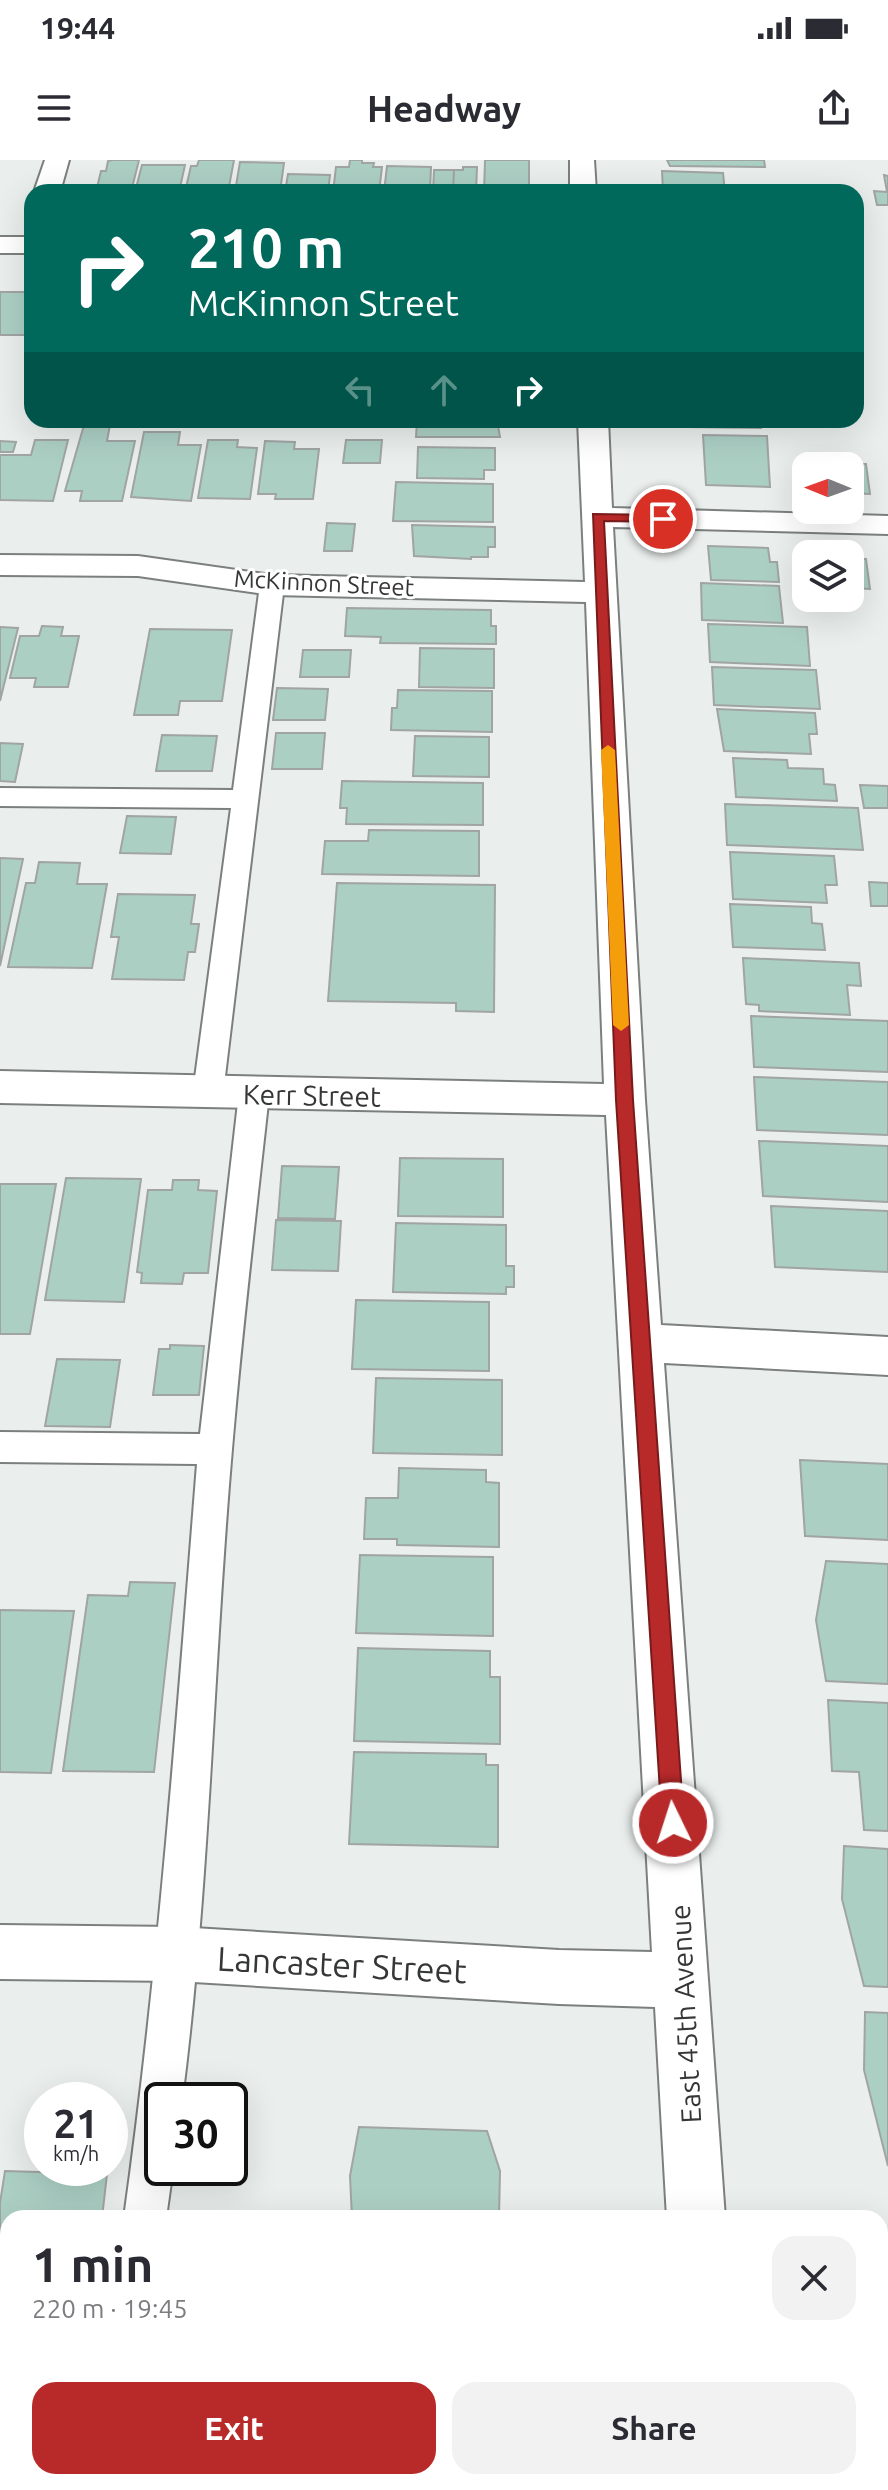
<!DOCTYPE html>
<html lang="en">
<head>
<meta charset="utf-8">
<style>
  :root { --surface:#fff; --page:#f2f2f3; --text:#2b2b33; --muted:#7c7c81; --accent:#b8292a }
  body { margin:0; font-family:Ubuntu,sans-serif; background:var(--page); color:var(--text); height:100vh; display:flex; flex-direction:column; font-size:30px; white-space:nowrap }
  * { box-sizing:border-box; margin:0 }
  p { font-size:26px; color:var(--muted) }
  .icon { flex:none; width:44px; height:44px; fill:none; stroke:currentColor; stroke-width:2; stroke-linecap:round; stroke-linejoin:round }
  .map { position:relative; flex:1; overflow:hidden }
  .drawer { position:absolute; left:0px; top:2050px; width:888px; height:280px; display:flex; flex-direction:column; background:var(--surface); border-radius:24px 24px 0 0; box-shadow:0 8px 32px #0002 }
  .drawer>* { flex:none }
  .guide { position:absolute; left:24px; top:24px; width:840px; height:244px; border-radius:24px; box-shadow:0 8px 32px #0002; background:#00695c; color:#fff; overflow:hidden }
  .needle { width:52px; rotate:271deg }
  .controls { position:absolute; left:792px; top:292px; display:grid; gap:16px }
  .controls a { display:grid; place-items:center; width:72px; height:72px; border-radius:16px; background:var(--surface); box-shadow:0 8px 32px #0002; font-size:40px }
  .speed { position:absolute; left:24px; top:1922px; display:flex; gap:16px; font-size:40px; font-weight:700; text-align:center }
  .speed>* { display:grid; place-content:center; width:104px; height:104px; border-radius:50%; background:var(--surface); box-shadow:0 8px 32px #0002; line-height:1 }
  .speed small { font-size:20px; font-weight:400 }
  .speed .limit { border:4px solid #111; border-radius:12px; background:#fff; color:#111 }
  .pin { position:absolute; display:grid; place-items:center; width:68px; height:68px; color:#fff; margin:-34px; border:4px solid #fff; border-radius:50%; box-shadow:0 2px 8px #0007 }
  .me { position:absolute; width:88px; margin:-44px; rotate:356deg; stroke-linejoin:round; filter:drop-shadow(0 0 6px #0008) }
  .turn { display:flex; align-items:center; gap:28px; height:168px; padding:0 32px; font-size:36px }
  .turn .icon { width:104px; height:104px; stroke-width:2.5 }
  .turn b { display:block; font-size:56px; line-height:68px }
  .lanes { display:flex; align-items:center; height:76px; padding:0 32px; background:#0003; justify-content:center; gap:40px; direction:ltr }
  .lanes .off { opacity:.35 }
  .round { display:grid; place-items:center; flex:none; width:84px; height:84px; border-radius:24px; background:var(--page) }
  .summary { display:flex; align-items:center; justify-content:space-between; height:136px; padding:0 32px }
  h1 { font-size:48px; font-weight:600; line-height:60px }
  .button { display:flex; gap:16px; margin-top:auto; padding:16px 32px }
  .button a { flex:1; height:92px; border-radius:24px; background:var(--accent); color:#fff; font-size:32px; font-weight:600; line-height:92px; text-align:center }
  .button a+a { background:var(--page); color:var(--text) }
  .status { display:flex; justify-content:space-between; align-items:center; height:56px; padding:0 40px; background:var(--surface); direction:ltr }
  .status svg { height:22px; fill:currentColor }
  header { display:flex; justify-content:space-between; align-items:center; height:104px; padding:0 32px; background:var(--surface); font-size:36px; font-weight:600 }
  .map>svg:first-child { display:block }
</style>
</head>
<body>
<div class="status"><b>19:44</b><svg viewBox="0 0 49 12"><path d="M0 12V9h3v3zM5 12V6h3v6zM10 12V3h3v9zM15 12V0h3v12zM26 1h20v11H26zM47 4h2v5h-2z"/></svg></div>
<header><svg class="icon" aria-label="menu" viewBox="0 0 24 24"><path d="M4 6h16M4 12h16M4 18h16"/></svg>Headway<svg class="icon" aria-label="share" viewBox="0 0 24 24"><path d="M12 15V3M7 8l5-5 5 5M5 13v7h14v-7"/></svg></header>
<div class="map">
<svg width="888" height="2330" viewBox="0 0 888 2330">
  <rect width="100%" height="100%" fill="#eaefee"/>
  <path fill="#accfc4" stroke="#a0a4a3" stroke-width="2" d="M 113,0 L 139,0 L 131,32 L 96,32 L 101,11 L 106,11 L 108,1 Z
    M 199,0 L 234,0 L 228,32 L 185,32 L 191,6 L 197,6 Z
    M 350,0 L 362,0 L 362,3 L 374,3 L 373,7 L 382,7 L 379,32 L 333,32 L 336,7 L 349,7 Z
    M 485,0 L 529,0 L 529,32 L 484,32 Z
    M 667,0 L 764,0 L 765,7 L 670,6 Z
    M 240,2 L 284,3 L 280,32 L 235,32 Z
    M 142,5 L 185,5 L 179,32 L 135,32 Z
    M 387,6 L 431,7 L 430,32 L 384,32 Z
    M 463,7 L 477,7 L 476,32 L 453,32 L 454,10 L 463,10 Z
    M 434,10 L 454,10 L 453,32 L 433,32 Z
    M 662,11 L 723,13 L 725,32 L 663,32 Z
    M 288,14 L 330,15 L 328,32 L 285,32 Z
    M 884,15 L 888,16 L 888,45 L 877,45 L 874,31 L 887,32 Z
    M 0,132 L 32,132 L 32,175 L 0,175 Z
    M 417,260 L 497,260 L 500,277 L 416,277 Z
    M 686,260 L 761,260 L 761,268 L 686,267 Z
    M 84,265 L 110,265 L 107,281 L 135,281 L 122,341 L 80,341 L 82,331 L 65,331 Z
    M 144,272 L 180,272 L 178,285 L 201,285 L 191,341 L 131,337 Z
    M 703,275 L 767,276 L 770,327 L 706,325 Z
    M 35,280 L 68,280 L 53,341 L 0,340 L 0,295 L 31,295 Z
    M 208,280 L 238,280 L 237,287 L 257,288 L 250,339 L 198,338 Z
    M 346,280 L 382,280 L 380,303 L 343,303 Z
    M 0,281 L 16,282 L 13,292 L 0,292 Z
    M 265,281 L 295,282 L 294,289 L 319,289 L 313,339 L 275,339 L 276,334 L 258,334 Z
    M 418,287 L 495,288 L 495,310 L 484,310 L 484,319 L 417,318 Z
    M 817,303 L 866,304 L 870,334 L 850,333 L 850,306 L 817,306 Z
    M 396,322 L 493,324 L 493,362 L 393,361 Z
    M 327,363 L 355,364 L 352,391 L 324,391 Z
    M 412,365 L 495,367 L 495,387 L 488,387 L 488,397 L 471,397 L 471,399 L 414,396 Z
    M 708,386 L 768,388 L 770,402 L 777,402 L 779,422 L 711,420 Z
    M 850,399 L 866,399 L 870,429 L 850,428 Z
    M 701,423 L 779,426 L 783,463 L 702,460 Z
    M 347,448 L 491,450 L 491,466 L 496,466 L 496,484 L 380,483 L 381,477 L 345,476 Z
    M 708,464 L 807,467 L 810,506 L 710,502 Z
    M 42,466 L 63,467 L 61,476 L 79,476 L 68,527 L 34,527 L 36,518 L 10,518 L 20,476 L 39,476 Z
    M 0,467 L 18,468 L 0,541 Z
    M 150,469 L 232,470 L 222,541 L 180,541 L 178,555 L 134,555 Z
    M 420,488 L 494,489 L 494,528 L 419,527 Z
    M 303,490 L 351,490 L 349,517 L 300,517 Z
    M 712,507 L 816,510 L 820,549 L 714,545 Z
    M 277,528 L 328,529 L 325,560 L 273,560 Z
    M 398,530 L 492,531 L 492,572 L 391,570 L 392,548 L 397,548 Z
    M 717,549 L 815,553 L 817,574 L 809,574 L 811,594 L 724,591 Z
    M 276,573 L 325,573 L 322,609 L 272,609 Z
    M 162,575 L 217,576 L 212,611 L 156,611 Z
    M 415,576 L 489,577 L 489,617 L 413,616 Z
    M 0,583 L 23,584 L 15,622 L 0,621 Z
    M 733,598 L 787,600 L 788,608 L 823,609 L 824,624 L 835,625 L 837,641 L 736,637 Z
    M 342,621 L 483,623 L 483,665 L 346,664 L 347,648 L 340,648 Z
    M 860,625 L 888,626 L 888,648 L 864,648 Z
    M 725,644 L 858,648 L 863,690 L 727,685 Z
    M 127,656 L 176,657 L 171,694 L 120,693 Z
    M 369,670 L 479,671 L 479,716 L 322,714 L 325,681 L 368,681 Z
    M 730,692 L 834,696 L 837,725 L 825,725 L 827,743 L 733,739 Z
    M 0,698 L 23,699 L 0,806 Z
    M 39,702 L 80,703 L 77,724 L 107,724 L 92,808 L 8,807 L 26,723 L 35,723 Z
    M 869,722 L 888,723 L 888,746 L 871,746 Z
    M 337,723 L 495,725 L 494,852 L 456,851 L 456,843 L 328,841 Z
    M 118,734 L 195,735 L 191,764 L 199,764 L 195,792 L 188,792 L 184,820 L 112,819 L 119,777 L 111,777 Z
    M 730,744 L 811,747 L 812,763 L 822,764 L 825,790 L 733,787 Z
    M 743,798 L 859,803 L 861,826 L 847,825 L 850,855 L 759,851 L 759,845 L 746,844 Z
    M 751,856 L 888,861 L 888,912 L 754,907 Z
    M 754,917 L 888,922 L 888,975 L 757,970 Z
    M 759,981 L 888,986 L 888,1042 L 763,1036 Z
    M 400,998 L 503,999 L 503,1057 L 398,1056 Z
    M 282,1006 L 339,1007 L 335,1059 L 278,1058 Z
    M 66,1018 L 141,1019 L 124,1142 L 45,1140 Z
    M 173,1020 L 199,1020 L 198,1030 L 217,1031 L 208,1113 L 184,1113 L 182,1124 L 141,1123 L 142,1113 L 137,1112 L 148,1030 L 172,1030 Z
    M 0,1024 L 56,1024 L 30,1174 L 0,1174 Z
    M 771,1046 L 888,1051 L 888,1112 L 775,1107 Z
    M 276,1060 L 341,1061 L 338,1111 L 272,1110 Z
    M 396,1063 L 506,1065 L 506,1106 L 514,1106 L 514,1127 L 506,1127 L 506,1134 L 393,1132 Z
    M 356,1140 L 489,1142 L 489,1211 L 352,1209 Z
    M 170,1185 L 204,1186 L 199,1235 L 153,1235 L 159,1189 L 170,1189 Z
    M 57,1199 L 120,1200 L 110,1267 L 45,1266 Z
    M 376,1218 L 502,1220 L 502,1295 L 373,1293 Z
    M 800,1300 L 888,1304 L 888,1380 L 805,1376 Z
    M 399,1308 L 486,1310 L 486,1322 L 499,1323 L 499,1387 L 397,1385 L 397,1379 L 364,1379 L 366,1338 L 398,1338 Z
    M 360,1395 L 493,1397 L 493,1476 L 356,1473 Z
    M 826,1401 L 888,1404 L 888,1524 L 826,1521 L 816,1460 Z
    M 130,1422 L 175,1423 L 154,1612 L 63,1611 L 88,1435 L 128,1436 Z
    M 0,1450 L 74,1451 L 51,1613 L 0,1612 Z
    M 358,1488 L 490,1491 L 490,1517 L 500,1517 L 500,1584 L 354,1581 Z
    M 828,1540 L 888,1543 L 888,1671 L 864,1670 L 859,1612 L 832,1611 Z
    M 354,1592 L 486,1594 L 486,1605 L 498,1605 L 498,1687 L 349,1684 Z
    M 844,1686 L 888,1689 L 888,1827 L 864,1826 L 842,1739 Z
    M 865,1852 L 888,1853 L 888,2006 L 864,1910 Z
    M 359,1967 L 487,1971 L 500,2011 L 499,2058 L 352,2058 L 350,2016 Z
    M 5,2011 L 107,2014 L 102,2058 L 8,2058 L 8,2306 L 0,2306 L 0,2043 Z
    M 355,2322 L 493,2322 L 493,2330 L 355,2330 Z"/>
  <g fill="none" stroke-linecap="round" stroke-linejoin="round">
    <defs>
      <path id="service" d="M 272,418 L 280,420 L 284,425 L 223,933 L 218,941 L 208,944 L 198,941 L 193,933 L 231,648 L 0,646 L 0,628 L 233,630 L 260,425 L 264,420 Z
        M 254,923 L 264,926 L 269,934 C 256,1052 242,1170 232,1289 C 213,1506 210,1724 182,1940 L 162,1940 L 162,2008 L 173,2008 L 166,2058 L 124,2058 C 159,1808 177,1556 197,1304 L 0,1302 L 0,1272 L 200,1274 L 239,934 L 244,926 Z
        M 85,2322 L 131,2322 L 130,2330 L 84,2330 Z"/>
      <path id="minor" d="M 45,0 L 69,0 L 60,32 L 34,32 Z
        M 570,0 L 594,0 L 596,32 L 570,32 Z
        M 0,77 L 32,77 L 32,93 L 0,93 Z
        M 578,260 L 608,260 L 612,348 L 888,356 L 888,374 L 613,367 L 645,940 L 661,1165 L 888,1177 L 888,1215 L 664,1203 L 725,2058 L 667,2058 L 655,1847 L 559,1844 L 177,1821 L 0,1819 L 0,1765 L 177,1767 L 559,1790 L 652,1792 L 606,955 L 0,943 L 0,911 L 604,924 L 586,442 L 272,435 L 138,416 L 0,415 L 0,395 L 138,396 L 272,415 L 585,422 Z
        M 679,2322 L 743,2322 L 744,2330 L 680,2330 Z"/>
    </defs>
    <use href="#service" stroke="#7b807e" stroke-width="4"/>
    <use href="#minor" stroke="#7b807e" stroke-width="4"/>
    <use href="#service" fill="#fff" fill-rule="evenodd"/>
    <use href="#minor" fill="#fff" fill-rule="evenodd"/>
  </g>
  <path fill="#b8292a" stroke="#781b1b" stroke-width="2" d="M 593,354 L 663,355 L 669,359 L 663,362 L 604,361 L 633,940 L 684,1663 L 681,1670 L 673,1674 L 665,1670 L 662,1663 L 616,940 Z"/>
  <path fill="#f59e0b" d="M 608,585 L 615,590 L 629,865 L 621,871 L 613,865 L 601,590 Z"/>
  <g text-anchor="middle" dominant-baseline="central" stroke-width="6" stroke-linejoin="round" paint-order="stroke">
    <g font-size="24" fill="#353736" stroke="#fff">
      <text transform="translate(324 423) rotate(3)">McKinnon Street</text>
    </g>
    <g font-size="28" fill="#353736" stroke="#fff">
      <text transform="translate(312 935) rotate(1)">Kerr Street</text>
      <text transform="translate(685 1854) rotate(-93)">East 45th Avenue</text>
    </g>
    <g font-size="34" fill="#353736" stroke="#fff">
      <text transform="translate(342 1804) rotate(3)">Lancaster Street</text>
    </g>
  </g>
</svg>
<div class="controls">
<a><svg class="needle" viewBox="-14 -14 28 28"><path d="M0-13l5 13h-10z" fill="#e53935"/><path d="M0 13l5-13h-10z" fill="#7c7c81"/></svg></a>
<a><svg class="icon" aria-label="layers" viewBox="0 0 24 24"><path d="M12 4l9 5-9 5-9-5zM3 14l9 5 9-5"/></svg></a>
</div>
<div class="speed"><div>21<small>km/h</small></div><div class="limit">30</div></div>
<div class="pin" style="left:663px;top:359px;background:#d93025"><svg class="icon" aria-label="arrive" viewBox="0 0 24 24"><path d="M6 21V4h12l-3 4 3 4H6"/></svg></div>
<svg class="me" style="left:673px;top:1663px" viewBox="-20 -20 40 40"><circle r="17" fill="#b8292a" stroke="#fff" stroke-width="3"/><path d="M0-11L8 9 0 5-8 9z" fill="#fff"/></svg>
<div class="guide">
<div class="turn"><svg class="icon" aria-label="right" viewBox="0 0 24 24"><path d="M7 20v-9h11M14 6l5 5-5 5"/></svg><div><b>210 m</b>McKinnon Street</div></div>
<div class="lanes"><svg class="icon off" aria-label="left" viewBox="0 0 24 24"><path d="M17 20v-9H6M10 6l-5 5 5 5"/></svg><svg class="icon off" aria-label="ahead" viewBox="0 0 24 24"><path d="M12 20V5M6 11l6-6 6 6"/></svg><svg class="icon" aria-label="right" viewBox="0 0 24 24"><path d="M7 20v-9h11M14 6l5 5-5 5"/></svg></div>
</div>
<section class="drawer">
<div class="summary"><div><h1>1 min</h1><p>220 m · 19:45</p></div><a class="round"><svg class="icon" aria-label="close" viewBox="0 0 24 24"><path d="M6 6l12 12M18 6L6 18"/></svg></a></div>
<div class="button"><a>Exit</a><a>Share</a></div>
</section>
</div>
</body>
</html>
